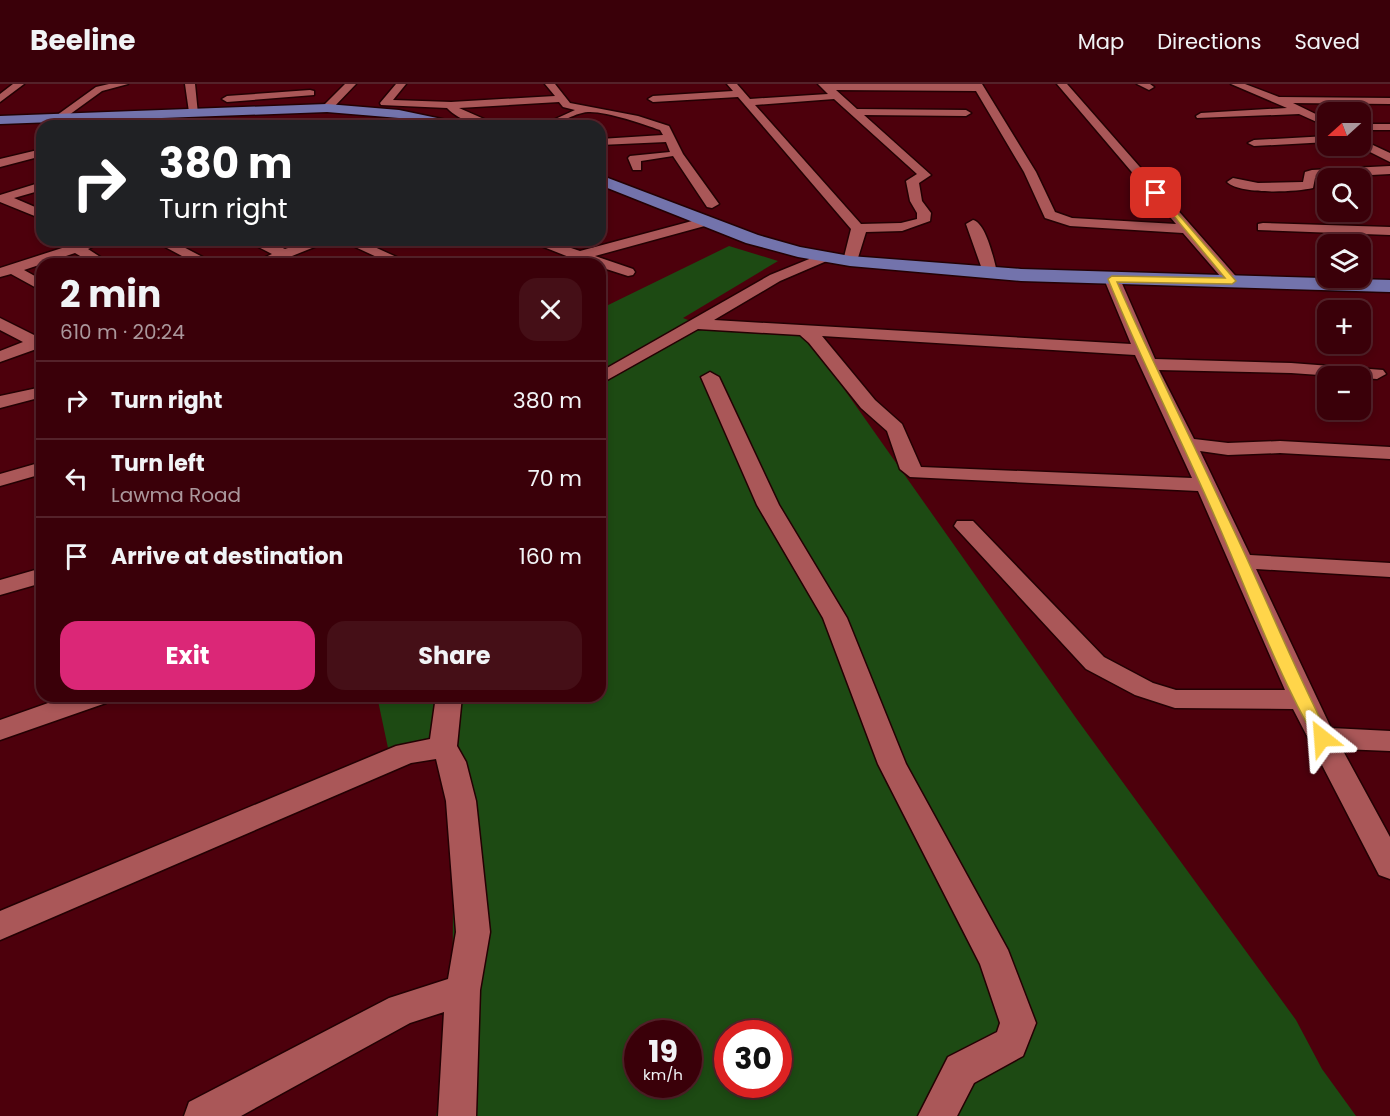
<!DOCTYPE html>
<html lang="en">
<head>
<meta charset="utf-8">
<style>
  :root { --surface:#3a0009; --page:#450f17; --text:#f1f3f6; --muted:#ab979c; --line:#54222a; --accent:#db2777 }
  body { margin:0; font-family:Poppins,sans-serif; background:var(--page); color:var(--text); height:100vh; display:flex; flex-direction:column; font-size:22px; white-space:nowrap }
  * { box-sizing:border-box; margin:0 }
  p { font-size:20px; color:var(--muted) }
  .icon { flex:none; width:33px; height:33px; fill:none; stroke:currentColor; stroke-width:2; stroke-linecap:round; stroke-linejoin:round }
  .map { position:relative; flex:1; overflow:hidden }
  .sheet { position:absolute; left:36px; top:174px; width:570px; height:444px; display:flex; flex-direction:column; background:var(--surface); border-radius:18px; box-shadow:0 3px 9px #0003,0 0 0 2px var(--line) }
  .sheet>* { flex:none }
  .banner { position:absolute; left:36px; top:36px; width:570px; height:126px; border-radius:18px; box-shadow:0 3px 9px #0003,0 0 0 2px var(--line); background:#202124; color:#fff; overflow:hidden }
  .needle { width:39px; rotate:249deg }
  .tools { position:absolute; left:1317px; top:18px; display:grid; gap:12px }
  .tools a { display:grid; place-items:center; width:54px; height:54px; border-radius:12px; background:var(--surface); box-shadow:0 3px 9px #0003,0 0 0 2px var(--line); font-size:30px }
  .speed { position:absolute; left:624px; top:936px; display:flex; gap:12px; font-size:30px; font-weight:700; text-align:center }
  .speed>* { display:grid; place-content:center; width:78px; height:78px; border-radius:50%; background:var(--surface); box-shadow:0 3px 9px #0003,0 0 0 2px var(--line); line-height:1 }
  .speed small { font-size:15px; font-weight:400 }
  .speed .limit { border:9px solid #d22; background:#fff; color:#111 }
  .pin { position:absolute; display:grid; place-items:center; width:51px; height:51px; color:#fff; margin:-26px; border-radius:12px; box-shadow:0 3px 9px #0006 }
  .me { position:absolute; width:66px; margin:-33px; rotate:332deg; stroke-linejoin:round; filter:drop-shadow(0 0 4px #0008) }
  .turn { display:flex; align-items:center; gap:21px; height:126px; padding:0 24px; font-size:27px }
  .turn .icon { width:78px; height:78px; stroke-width:2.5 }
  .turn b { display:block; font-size:42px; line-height:51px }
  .round { display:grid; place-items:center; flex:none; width:63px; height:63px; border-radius:18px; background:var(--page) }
  .summary { display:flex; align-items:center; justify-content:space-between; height:102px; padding:0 24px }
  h1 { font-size:36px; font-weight:700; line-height:45px }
  .action { display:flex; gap:12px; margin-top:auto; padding:12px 24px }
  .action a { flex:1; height:69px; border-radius:18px; background:var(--accent); color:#fff; font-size:24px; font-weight:700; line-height:69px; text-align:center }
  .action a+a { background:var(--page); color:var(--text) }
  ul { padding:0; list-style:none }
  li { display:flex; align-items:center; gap:18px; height:78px; padding:0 24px; border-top:2px solid var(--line) }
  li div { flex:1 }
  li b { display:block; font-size:22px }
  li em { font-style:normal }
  header { display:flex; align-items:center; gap:36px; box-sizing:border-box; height:84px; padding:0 30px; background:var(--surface); border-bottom:2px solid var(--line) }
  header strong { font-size:28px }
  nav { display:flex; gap:33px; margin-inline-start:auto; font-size:21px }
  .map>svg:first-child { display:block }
</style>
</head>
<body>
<header>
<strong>Beeline</strong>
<nav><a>Map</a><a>Directions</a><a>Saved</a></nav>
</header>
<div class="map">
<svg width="1390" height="1032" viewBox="0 0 1390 1032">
  <rect width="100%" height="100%" fill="#4d000c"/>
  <path fill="#1d4a13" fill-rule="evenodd" d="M 729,162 L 778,177 L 683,234 L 711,245 L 802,252 L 825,278 L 1076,634 L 1296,936 L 1322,985 L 1356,1032 L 436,1032 L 452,966 L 454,674 L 388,664 L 377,612 L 600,612 L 600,225 ZM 638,950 L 688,950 L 688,1000 L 638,1000 ZM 728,950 L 778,950 L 778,1000 L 728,1000 Z"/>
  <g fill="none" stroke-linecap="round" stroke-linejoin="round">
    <defs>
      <path id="minor" d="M 13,0 L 24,0 L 0,18 L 0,10 Z
        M 109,0 L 128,0 L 102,7 L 62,36 L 53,34 L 96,3 Z
        M 185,0 L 195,0 L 198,30 L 189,28 Z
        M 345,0 L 356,0 L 331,26 L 323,26 L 323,22 Z
        M 396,0 L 406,0 L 393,16 L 451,18 L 555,12 L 545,0 L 555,0 L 570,19 L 638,32 L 669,42 L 683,70 L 719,120 L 712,124 L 707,123 L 673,72 L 641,77 L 641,86 L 633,86 L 628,74 L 630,72 L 670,68 L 666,58 L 600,61 L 600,55 L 663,51 L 660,46 C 643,40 606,27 588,28 C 572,29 560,42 540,42 L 575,26 L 563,23 L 559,18 L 459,24 L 500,42 C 482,42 460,38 447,24 L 381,21 L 380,19 Z
        M 727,0 L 737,0 L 750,15 L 828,10 L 818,0 L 982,0 L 1036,88 L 1055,128 L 1072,134 L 1176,140 L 1057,0 L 1067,0 L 1240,197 L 1237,200 L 1227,200 L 1183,149 L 1070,142 L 1045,134 L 1024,88 L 976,7 L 836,6 L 857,25 L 966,26 L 971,29 L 966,32 L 864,31 L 931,91 L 919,99 L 922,117 L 931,129 L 930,137 L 902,147 L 866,148 L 857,177 L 850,181 L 845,180 L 843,177 L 851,145 L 738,13 L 653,18 L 648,15 L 653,12 L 733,7 ZM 834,15 L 917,90 L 906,97 L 910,117 L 917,129 L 917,135 L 901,139 L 861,140 L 755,21 Z
        M 1137,0 L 1150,0 L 1154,3 L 1149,6 Z
        M 1231,0 L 1245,0 L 1279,13 L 1390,14 L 1390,20 L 1293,19 L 1328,36 L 1328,43 L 1299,30 L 1197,34 L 1196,32 L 1201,29 L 1287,24 Z
        M 310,6 L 314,7 L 314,11 L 227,18 L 222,15 L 227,12 Z
        M 94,30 L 103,32 L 95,42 L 84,42 Z
        M 1360,40 L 1390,40 L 1390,46 L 1360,46 Z
        M 1328,52 L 1328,58 L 1254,62 L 1248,59 L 1254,56 Z
        M 1360,55 L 1390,69 L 1390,78 L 1358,62 L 1360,62 Z
        M 42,65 L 42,72 L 0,83 L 0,75 Z
        M 1390,82 L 1390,90 L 1315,94 L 1313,104 C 1295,108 1241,111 1227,98 L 1233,94 L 1258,99 L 1303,98 L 1305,88 L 1312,86 Z
        M 42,98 L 42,106 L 14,114 L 42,126 L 42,135 L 0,118 L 0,111 Z
        M 707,133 L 714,137 L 712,140 L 595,172 L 633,185 L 635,188 L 633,191 L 628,192 L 600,183 L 600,180 L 574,175 L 526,156 L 547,156 L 580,167 Z
        M 973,136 C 986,139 994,176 997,188 L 995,191 L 985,191 L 983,188 L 966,140 Z
        M 1263,139 L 1390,143 L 1390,151 L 1258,146 L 1258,140 Z
        M 87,156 L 108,156 L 88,165 L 111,180 L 94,180 L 75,169 L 24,186 L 42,196 L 42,207 L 11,190 L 0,193 L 0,184 Z
        M 152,156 L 170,156 L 216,180 L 197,180 Z
        M 245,156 L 264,156 L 285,165 L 312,156 L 332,156 L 272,180 L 251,180 L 272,170 Z
        M 340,156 L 359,156 L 412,180 L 392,180 Z
        M 824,169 L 831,173 L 829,176 L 780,197 L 714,236 L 1131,260 L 1104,195 L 1112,190 L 1120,195 L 1155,275 L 1291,279 L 1383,286 L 1386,290 L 1377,295 L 1291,289 L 1159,286 L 1194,355 L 1228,359 L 1280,357 L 1390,363 L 1390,375 L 1280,369 L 1228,371 L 1200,367 L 1250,471 L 1390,479 L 1390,493 L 1256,485 L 1331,644 L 1390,647 L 1390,667 L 1342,665 L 1390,753 L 1390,795 L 1379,791 L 1293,625 L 1175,624 L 1135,611 L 1086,585 L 954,442 L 957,437 L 973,437 L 1104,573 L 1153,599 L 1176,606 L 1285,606 L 1198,407 L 910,393 L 900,385 L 887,347 L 861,324 L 809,259 L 800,251 L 698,245 L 600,300 L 600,288 L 770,191 ZM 822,252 L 1135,271 L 1192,394 L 921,383 L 902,340 L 875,316 Z
        M 0,234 L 38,253 L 42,252 L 42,263 L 0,278 L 0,267 L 23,258 L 0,246 Z
        M 710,288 L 719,293 L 779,421 L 847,534 L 906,680 L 1008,866 L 1036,939 L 1023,972 L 974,999 L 957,1032 L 918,1032 L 948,973 L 997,948 L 1000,939 L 980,880 L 878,680 L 823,534 L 757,421 L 701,293 Z
        M 42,303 L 42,313 L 0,324 L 0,312 Z
        M 42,378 L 42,390 L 0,402 L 0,390 Z
        M 42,484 L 42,499 L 0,511 L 0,496 Z
        M 68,612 L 110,612 L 106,619 L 0,656 L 0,636 Z
        M 436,612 L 462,612 L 457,662 L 466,678 L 476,717 L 490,848 L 480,906 L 476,1032 L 438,1032 L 444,928 L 410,939 L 241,1032 L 184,1032 L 189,1018 L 389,914 L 448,895 L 456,848 L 446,717 L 436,675 L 411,679 L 0,856 L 0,827 L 396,662 L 430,655 Z"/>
      <path id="major" d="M 327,20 L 399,26 L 461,39 L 463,42 L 437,42 L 399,34 L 327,28 L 0,40 L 0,32 Z
        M 600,91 L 758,151 L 800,163 L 850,172 L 1021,185 L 1390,196 L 1390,208 L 1021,197 L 850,182 L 798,173 L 746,159 L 600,101 Z"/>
    </defs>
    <use href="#minor" stroke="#230003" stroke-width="3"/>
    <use href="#major" stroke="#230003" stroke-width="3"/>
    <use href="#minor" fill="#aa5758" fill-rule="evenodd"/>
    <use href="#major" fill="#7373ac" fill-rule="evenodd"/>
  </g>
  <path fill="#ffd54a" stroke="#a68a30" stroke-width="1.5" d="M 1154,108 L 1159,108 L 1236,197 L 1232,200 L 1117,198 C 1151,276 1190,352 1226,430 C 1262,504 1292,581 1330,654 L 1328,658 L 1317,658 C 1276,587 1248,508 1215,433 C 1180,353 1141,276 1108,195 L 1112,192 L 1225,194 Z"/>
</svg>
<div class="tools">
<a><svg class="needle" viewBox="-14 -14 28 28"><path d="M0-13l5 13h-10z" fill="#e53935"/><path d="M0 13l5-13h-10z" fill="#ab979c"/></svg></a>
<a><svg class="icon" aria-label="search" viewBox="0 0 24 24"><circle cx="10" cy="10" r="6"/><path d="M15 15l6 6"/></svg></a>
<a><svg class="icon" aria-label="layers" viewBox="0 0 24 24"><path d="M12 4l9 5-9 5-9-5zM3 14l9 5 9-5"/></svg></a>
<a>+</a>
<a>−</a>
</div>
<div class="speed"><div>19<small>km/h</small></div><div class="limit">30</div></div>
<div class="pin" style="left:1156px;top:109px;background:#d93025"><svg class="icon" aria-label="arrive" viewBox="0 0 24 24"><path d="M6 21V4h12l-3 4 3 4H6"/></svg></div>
<svg class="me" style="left:1322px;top:654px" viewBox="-20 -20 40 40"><path d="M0-17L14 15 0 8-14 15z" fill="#ffd54a" stroke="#fff" stroke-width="4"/></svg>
<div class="banner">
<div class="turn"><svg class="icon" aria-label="right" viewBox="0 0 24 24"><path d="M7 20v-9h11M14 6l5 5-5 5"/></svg><div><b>380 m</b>Turn right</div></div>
</div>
<section class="sheet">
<div class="summary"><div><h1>2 min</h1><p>610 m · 20:24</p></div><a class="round"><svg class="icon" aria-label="close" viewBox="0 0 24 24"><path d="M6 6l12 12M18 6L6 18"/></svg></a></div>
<ul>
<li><svg class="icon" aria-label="right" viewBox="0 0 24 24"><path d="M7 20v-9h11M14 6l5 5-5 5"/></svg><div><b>Turn right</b></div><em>380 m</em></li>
<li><svg class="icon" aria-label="left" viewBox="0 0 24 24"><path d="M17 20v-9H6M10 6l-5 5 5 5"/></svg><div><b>Turn left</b><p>Lawma Road</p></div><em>70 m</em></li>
<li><svg class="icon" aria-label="arrive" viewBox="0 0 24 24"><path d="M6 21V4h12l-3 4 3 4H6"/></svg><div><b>Arrive at destination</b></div><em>160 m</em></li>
</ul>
<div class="action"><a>Exit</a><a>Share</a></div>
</section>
</div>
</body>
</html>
